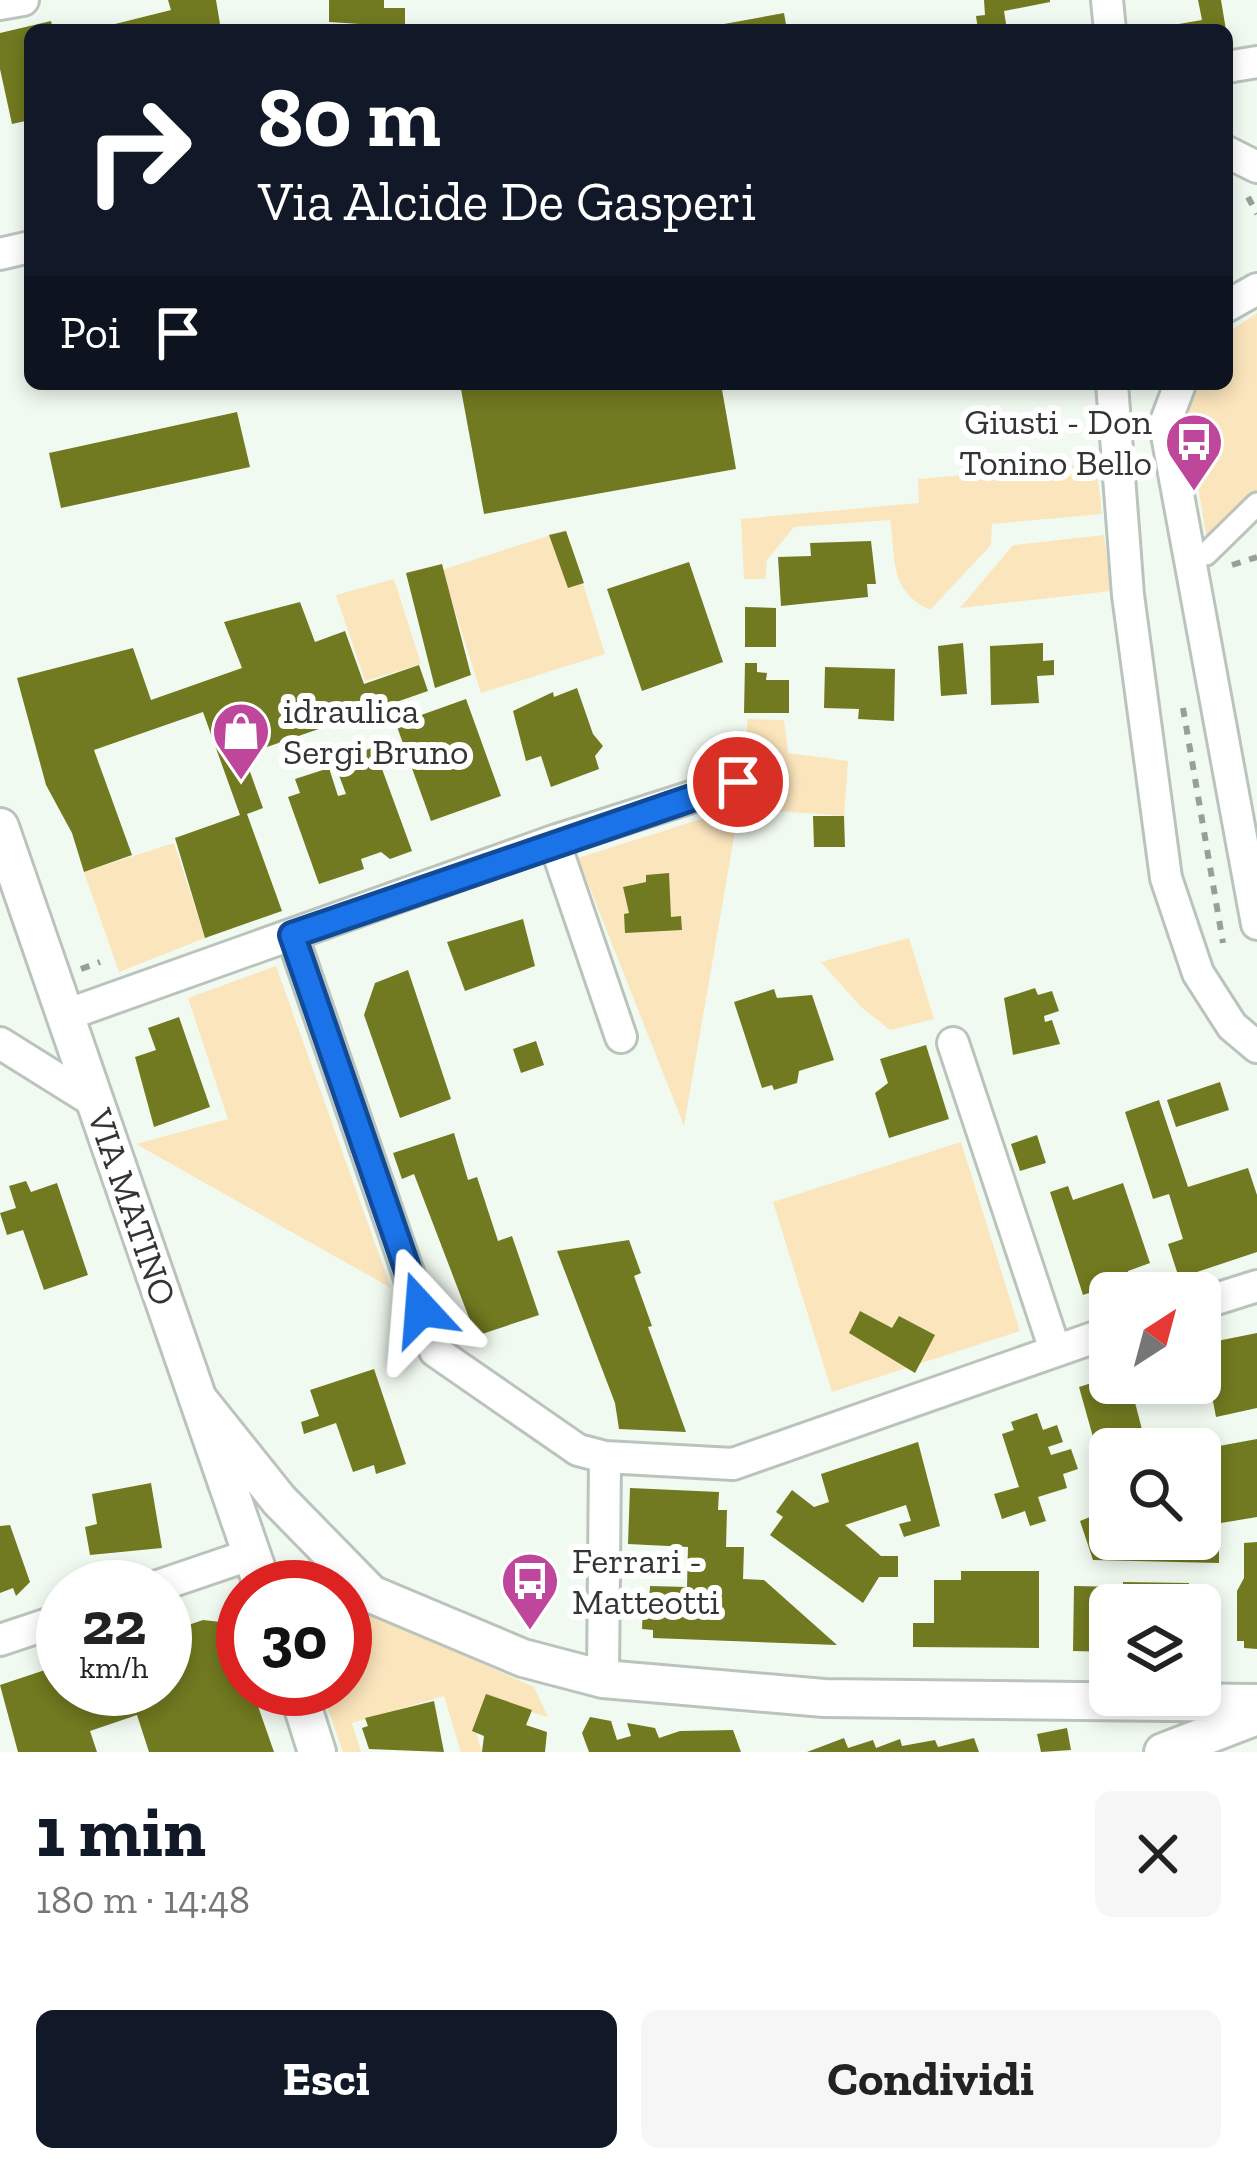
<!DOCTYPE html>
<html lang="it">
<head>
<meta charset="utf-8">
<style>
  :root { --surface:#fff; --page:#f6f6f6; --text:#222; --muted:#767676; --accent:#111827 }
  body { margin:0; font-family:"Zilla Slab",serif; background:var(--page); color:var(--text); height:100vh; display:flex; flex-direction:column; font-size:45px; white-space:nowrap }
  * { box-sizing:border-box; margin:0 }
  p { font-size:39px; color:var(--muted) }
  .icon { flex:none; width:66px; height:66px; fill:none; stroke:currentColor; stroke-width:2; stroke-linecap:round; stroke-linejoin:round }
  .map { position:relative; height:1752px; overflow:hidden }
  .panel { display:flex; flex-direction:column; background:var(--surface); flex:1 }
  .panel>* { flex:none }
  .hud { position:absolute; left:24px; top:24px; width:1209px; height:366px; border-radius:18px; box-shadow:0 6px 18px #0003; background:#111827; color:#fff; overflow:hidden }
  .needle { width:78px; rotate:36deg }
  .controls { position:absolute; left:1089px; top:1272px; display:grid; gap:24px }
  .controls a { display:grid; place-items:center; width:132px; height:132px; border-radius:18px; background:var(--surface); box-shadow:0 6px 18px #0003; font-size:60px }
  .speed { position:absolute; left:36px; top:1560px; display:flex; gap:24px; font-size:60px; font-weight:700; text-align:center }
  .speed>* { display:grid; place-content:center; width:156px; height:156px; border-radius:50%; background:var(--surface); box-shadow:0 6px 18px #0003; line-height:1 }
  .speed small { font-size:30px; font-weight:400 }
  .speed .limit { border:18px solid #d22; background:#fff; color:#111 }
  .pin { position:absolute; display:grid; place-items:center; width:102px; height:102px; color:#fff; margin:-51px; border:6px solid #fff; border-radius:50%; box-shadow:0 3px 12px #0007 }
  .me { position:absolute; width:132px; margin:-66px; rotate:341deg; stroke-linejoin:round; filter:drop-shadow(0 0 9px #0008) }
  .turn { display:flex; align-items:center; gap:42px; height:252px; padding:0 36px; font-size:54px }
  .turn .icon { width:156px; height:156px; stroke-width:2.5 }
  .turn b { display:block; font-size:84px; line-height:102px }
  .then { display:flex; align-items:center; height:114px; padding:0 36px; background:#0003; gap:24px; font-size:45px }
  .round { display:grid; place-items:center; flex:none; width:126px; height:126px; border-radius:18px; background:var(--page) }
  .overview { display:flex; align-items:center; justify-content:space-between; height:204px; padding:0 36px }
  h1 { font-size:72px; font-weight:700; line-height:90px; color:var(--accent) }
  .action { display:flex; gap:24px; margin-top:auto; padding:24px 36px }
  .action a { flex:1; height:138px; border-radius:18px; background:var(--accent); color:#fff; font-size:48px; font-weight:700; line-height:138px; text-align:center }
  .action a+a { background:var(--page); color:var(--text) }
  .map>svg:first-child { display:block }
</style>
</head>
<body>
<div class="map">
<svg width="1257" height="1752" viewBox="0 0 1257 1752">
  <rect width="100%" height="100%" fill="#f1faf1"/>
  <path fill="#fbe5bd" d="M 1257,313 L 1257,492 L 1207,541 L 1187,418 L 1197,384 L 1227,384 L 1227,333 Z
    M 1096,463 L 1102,514 L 992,524 L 991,545 L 930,610 C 889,591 896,560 890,520 L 794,527 L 767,560 L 765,579 L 744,579 L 741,519 L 919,503 L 918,479 Z
    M 566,530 L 605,654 L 481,693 L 442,570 Z
    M 1104,535 L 1111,591 L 960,608 L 1013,545 Z
    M 394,579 L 421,664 L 365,681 L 336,595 Z
    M 747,719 L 784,720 L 788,753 L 848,761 L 844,816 L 739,808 L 684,1126 L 578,858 L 739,807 L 748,757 Z
    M 174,843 L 205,938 L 119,972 L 84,872 Z
    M 909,938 L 934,1019 L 890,1030 L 861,1007 L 821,962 Z
    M 276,966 L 391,1288 L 136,1144 L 228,1119 L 188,998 Z
    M 961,1142 L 1020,1331 L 832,1392 L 773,1202 Z
    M 361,1615 L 379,1617 L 534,1687 L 548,1717 L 491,1700 L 477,1735 L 482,1752 L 461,1752 L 444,1696 L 352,1723 L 361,1752 L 343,1752 L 321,1689 L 345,1689 L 345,1620 Z"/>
  <path fill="#717a20" d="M 168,0 L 216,0 L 221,30 L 91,30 L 171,10 Z
    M 329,0 L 384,0 L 384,8 L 405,8 L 405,27 L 329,22 Z
    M 984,0 L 1050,0 L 1050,2 L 1004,11 L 1007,30 L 978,30 L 976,16 L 985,15 Z
    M 1198,0 L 1221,0 L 1226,30 L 1174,30 L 1173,25 L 1202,20 Z
    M 784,13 L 787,30 L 702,30 L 702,28 Z
    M 51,21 L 53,30 L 30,30 L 30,120 L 12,124 L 0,69 L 0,33 Z
    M 460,384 L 721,384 L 736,469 L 484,514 Z
    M 237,412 L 250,467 L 61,508 L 49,453 Z
    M 566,531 L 584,583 L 568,588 L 549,535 Z
    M 871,541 L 876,584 L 867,584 L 868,597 L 781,606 L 778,557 L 811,556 L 810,543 Z
    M 689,562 L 723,662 L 642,691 L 607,589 Z
    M 442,564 L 471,675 L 435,688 L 406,573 Z
    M 300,602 L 315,642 L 345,631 L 364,684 L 419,665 L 428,691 L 244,755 L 263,808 L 247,814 L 282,911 L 205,938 L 175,838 L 240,815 L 203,712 L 94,750 L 132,855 L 84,872 L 72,833 L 46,785 L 17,678 L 133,648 L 151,700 L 242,668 L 224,622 Z
    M 745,607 L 776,608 L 776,647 L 745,647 Z
    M 963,643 L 967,694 L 941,696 L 938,646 Z
    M 1043,643 L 1043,661 L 1054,660 L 1054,675 L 1037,676 L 1039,703 L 991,705 L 990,646 Z
    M 745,663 L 757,663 L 757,672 L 767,673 L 766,680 L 789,680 L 789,713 L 744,713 Z
    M 825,667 L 895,669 L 894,721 L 858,719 L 859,709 L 824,708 Z
    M 577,688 L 593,734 L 603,746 L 595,756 L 599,769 L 551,787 L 541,756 L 526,761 L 513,711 L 553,692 L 554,697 Z
    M 466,699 L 501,796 L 431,821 L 396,724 Z
    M 374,747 L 412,851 L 390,859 L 381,852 L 361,859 L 364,869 L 319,884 L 288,797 L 300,793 L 295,779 L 329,768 L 338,796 L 346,794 L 334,762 Z
    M 813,816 L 844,816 L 845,847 L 814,847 Z
    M 669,873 L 671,917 L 681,916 L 682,930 L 625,933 L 624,914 L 629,913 L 623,887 L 646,882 L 646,875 Z
    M 523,919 L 535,966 L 465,991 L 447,942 Z
    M 408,970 L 451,1099 L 400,1118 L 364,1015 L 375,983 Z
    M 1035,988 L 1038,995 L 1052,991 L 1059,1011 L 1044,1016 L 1045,1022 L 1052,1020 L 1060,1044 L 1013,1055 L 1004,998 Z
    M 774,989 L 777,998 L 812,995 L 834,1060 L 799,1071 L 797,1083 L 774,1090 L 772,1085 L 762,1088 L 734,1002 Z
    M 179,1017 L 210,1107 L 154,1127 L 135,1057 L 156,1050 L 148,1028 Z
    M 536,1041 L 544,1065 L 521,1073 L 513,1049 Z
    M 926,1045 L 949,1119 L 889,1138 L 875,1093 L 888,1083 L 880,1059 Z
    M 1220,1082 L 1229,1110 L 1176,1127 L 1167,1100 Z
    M 1159,1100 L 1188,1187 L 1248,1168 L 1257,1195 L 1257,1252 L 1179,1278 L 1168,1244 L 1183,1239 L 1169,1194 L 1153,1199 L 1125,1112 Z
    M 454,1133 L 468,1180 L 477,1177 L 498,1241 L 512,1236 L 539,1315 L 476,1336 L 414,1174 L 402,1179 L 393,1153 Z
    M 1037,1135 L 1046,1163 L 1020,1171 L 1011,1144 Z
    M 26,1181 L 31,1192 L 57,1183 L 88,1275 L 44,1290 L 23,1230 L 7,1235 L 0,1213 L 16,1208 L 9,1186 Z
    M 1123,1183 L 1150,1263 L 1128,1271 L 1130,1279 L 1083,1295 L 1050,1192 L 1068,1186 L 1073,1200 Z
    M 629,1240 L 641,1273 L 634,1276 L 652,1326 L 648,1327 L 686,1432 L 619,1429 L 615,1403 L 557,1251 Z
    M 860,1311 L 892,1328 L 899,1316 L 935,1335 L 915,1373 L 849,1333 Z
    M 1257,1333 L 1257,1408 L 1216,1417 L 1202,1344 Z
    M 374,1369 L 406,1464 L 376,1474 L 374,1465 L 353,1472 L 336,1423 L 304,1434 L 301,1422 L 319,1416 L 310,1390 Z
    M 1110,1377 L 1110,1383 L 1130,1383 L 1146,1445 L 1110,1449 L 1110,1478 L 1105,1480 L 1079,1387 Z
    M 1037,1413 L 1043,1430 L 1057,1425 L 1063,1442 L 1048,1447 L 1051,1455 L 1071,1449 L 1078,1469 L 1063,1474 L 1067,1488 L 1038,1497 L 1046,1521 L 1030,1526 L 1025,1511 L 1002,1519 L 994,1494 L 1019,1487 L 1002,1434 L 1014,1430 L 1011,1422 Z
    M 1257,1439 L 1257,1517 L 1221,1523 L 1208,1448 Z
    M 918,1442 L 940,1526 L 904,1537 L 899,1524 L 911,1521 L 906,1505 L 845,1525 L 881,1556 L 898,1556 L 898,1577 L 879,1577 L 863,1603 L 770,1535 L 783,1517 L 776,1512 L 792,1490 L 814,1507 L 829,1502 L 821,1474 Z
    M 151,1483 L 162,1548 L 90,1555 L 85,1527 L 97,1524 L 92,1494 Z
    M 630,1488 L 719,1492 L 718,1510 L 727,1510 L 726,1547 L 744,1547 L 743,1579 L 764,1580 L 837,1645 L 653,1638 L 653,1630 L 642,1629 L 643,1604 L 649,1605 L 650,1586 L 687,1587 L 688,1547 L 628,1544 Z
    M 1105,1511 L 1110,1539 L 1200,1539 L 1200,1534 L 1219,1534 L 1219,1563 L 1093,1560 L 1080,1521 Z
    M 10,1525 L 30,1582 L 16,1596 L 13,1588 L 0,1593 L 0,1526 Z
    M 1257,1542 L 1257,1649 L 1244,1648 L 1244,1641 L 1237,1641 L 1237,1591 L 1244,1578 L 1244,1543 Z
    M 961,1571 L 1039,1571 L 1039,1648 L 913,1647 L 913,1623 L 934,1623 L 934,1580 L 961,1580 Z
    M 1123,1582 L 1189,1583 L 1189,1605 L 1110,1605 L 1110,1652 L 1073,1651 L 1074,1586 L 1123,1587 Z
    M 203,1620 L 221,1622 L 234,1637 L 243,1662 L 243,1689 L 252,1689 L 274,1752 L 149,1752 L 137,1715 L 90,1731 L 97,1752 L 18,1752 L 0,1685 L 63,1664 L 63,1689 L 165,1689 L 165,1633 Z
    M 486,1694 L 532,1710 L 526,1725 L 547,1732 L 545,1752 L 482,1752 L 484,1736 L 472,1731 Z
    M 434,1701 L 444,1752 L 369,1749 L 362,1728 L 368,1726 L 365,1718 Z
    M 590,1717 L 611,1721 L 617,1740 L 631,1736 L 627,1723 L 655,1728 L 659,1738 L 680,1731 L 733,1730 L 741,1752 L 589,1752 L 582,1733 Z
    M 1067,1728 L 1071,1750 L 1041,1752 L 1037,1734 Z
    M 844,1738 L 848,1748 L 873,1740 L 876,1748 L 900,1739 L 902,1746 L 935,1740 L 938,1747 L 974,1738 L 979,1752 L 807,1752 Z"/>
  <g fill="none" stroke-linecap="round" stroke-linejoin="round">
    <defs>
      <path id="pedestrian" d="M 1206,554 L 1257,504"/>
      <path id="minor" d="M 1107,0 L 1110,30
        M 0,4 L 23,0
        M 1227,67 L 1257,62
        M 1227,152 L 1257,167
        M 0,254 L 30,247
        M 1227,306 L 1257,289
        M 1112,384 L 1128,595 L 1166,878 L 1198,973 L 1232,1026 L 1257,1047
        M 1180,384 L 1165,424 L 1257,924
        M 554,841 L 621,1037
        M 292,935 L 435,1351 L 578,1450 L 605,1457 L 733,1464 L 1110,1332
        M 66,1015 L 554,841 L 738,782
        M 0,1043 L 96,1103
        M 953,1043 L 1055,1350
        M 1200,1304 L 1257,1286
        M 155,1587 L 252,1554
        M 0,1640 L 63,1619
        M 603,1679 L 605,1457"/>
      <path id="tertiary" d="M 0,827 L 263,1587
        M 199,1400 L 279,1500 L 371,1594 L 523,1658 L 603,1679 L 824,1698 L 1257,1703
        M 297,1689 L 317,1752
        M 1163,1752 L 1257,1716"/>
    </defs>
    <use href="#pedestrian" stroke="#bbc4bc" stroke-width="27"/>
    <use href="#minor" stroke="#bbc4bc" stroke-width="36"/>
    <use href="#tertiary" stroke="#bbc4bc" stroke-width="42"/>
    <path stroke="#989e98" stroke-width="6" stroke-dasharray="9 9" stroke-linecap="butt" d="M 1248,197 L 1257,214
      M 1232,565 L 1257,557
      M 1183,708 L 1223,943
      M 81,969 L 100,962"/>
    <use href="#pedestrian" stroke="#fff" stroke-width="21"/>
    <use href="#minor" stroke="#fff" stroke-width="30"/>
    <use href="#tertiary" stroke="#fff" stroke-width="36"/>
  </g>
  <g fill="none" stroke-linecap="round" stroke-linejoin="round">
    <defs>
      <path id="route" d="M 421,1309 L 292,935 L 738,782"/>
    </defs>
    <use href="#route" stroke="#114b97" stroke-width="30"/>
    <use href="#route" stroke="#1a73e8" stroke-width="21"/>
  </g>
  <defs>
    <symbol id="bus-pin" viewBox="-11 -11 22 30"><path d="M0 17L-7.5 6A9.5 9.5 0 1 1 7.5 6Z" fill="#be469b" stroke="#fff"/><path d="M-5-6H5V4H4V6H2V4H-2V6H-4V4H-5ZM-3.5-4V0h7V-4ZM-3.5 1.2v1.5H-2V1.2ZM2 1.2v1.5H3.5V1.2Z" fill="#fff"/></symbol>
    <symbol id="shop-pin" viewBox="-11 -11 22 30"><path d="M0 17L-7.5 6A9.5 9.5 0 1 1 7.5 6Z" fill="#be469b" stroke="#fff"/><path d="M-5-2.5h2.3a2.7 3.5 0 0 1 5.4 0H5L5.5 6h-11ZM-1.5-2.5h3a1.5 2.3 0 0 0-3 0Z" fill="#fff"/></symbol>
  </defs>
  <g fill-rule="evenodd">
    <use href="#bus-pin" x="1161" y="409" width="66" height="90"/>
    <use href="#shop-pin" x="208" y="698" width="66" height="90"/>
    <use href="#bus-pin" x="497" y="1548" width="66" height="90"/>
  </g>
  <g text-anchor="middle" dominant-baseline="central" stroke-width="12" stroke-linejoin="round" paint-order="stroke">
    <g font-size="36" fill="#323532" stroke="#fff" text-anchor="start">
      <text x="1152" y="421" text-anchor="end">Giusti - Don<tspan x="1152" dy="41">Tonino Bello</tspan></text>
      <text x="283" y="710">idraulica<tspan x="283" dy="41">Sergi Bruno</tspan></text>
      <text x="572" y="1560">Ferrari -<tspan x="572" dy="41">Matteotti</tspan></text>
    </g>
    <g font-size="36" fill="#323532" stroke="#fff">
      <text transform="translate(132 1207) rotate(71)">VIA MATINO</text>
    </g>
  </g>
</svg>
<div class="controls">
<a><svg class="needle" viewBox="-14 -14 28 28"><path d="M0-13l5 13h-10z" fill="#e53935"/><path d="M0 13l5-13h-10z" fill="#767676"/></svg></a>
<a><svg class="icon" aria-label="search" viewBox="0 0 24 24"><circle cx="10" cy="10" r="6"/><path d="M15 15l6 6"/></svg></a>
<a><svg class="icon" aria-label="layers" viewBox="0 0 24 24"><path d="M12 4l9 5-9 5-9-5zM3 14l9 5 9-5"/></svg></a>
</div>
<div class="speed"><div>22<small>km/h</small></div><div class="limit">30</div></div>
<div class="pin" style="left:738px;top:782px;background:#d93025"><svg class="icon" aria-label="arrive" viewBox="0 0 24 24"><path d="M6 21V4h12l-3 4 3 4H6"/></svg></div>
<svg class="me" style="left:421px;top:1309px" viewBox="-20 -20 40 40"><path d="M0-17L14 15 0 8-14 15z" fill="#1a73e8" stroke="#fff" stroke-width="4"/></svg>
<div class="hud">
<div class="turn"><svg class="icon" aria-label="right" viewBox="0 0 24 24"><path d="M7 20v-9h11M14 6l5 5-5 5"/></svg><div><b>80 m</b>Via Alcide De Gasperi</div></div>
<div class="then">Poi<svg class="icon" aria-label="arrive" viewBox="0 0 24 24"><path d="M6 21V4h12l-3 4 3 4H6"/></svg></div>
</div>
</div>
<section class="panel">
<div class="overview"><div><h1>1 min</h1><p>180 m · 14:48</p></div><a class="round"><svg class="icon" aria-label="close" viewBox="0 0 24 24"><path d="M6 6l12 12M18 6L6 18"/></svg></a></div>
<div class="action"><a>Esci</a><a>Condividi</a></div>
</section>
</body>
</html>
